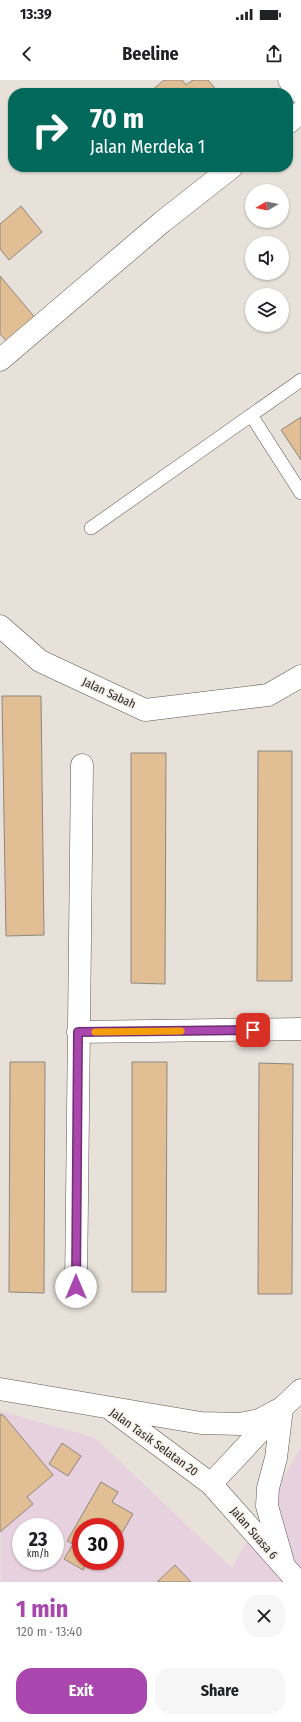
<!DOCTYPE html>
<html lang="en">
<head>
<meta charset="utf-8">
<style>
  :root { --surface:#fff; --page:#f6f6f6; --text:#202124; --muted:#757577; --accent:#aa47ae }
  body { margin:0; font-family:"Fira Sans Condensed",sans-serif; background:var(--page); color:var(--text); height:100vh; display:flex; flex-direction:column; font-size:15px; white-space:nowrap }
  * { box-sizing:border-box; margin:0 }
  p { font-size:13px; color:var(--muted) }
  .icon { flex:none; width:22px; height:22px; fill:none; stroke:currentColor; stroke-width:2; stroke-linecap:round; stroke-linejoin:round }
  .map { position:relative; height:1502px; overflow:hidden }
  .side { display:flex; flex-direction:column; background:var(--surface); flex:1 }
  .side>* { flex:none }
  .hud { position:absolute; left:8px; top:8px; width:285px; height:84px; border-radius:16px; box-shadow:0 1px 3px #0004; background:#00695c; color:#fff; overflow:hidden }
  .needle { width:26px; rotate:260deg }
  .tools { position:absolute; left:245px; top:104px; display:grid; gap:8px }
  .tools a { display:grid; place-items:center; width:44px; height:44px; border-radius:50%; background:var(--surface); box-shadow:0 1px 3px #0004; font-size:20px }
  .speed { position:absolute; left:12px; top:1438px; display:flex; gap:8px; font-size:20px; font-weight:700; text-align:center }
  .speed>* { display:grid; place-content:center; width:52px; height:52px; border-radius:50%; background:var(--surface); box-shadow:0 1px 3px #0004; line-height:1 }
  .speed small { font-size:10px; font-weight:400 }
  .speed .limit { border:6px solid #d22; background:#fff; color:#111 }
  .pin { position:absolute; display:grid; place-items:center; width:34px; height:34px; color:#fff; margin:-17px; border-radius:8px; box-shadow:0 2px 6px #0006 }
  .me { position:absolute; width:44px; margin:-22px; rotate:0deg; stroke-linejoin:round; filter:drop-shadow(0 0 3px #0008) }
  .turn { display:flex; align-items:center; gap:14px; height:84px; padding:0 16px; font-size:18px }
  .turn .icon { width:52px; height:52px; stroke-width:2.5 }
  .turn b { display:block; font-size:28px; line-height:34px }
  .round { display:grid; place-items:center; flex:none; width:42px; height:42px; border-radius:16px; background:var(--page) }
  .head { display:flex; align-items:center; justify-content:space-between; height:68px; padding:0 16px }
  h1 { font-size:24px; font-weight:700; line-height:30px; color:var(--accent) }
  .primary-button { display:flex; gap:8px; margin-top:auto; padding:8px 16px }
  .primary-button a { flex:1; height:46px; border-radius:16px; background:var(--accent); color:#fff; font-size:16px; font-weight:700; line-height:46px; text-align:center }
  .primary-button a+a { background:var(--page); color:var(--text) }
  .status { display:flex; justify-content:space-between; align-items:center; height:28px; padding:0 20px; background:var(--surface); direction:ltr }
  .status svg { height:11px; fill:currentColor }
  header { display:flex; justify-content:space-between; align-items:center; height:52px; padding:0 16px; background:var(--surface); font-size:18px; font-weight:700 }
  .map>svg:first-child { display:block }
</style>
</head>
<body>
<div class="status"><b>13:39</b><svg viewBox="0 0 49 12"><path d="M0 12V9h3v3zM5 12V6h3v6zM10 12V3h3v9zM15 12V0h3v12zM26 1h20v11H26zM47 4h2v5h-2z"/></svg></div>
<header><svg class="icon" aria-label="back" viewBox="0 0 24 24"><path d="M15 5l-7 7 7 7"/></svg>Beeline<svg class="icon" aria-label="share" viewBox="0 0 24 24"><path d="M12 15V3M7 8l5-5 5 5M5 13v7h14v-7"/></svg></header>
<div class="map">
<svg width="301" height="1502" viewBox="0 0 301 1502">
  <rect width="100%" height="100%" fill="#e7e1da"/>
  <path fill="#e8d1de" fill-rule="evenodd" d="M 0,1331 L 95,1358 L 232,1488 L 301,1367 L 301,1502 L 1,1502 ZM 21,1447 L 55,1447 L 55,1481 L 21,1481 ZM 81,1447 L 115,1447 L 115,1481 L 81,1481 Z"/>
  <path fill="#e1be94" stroke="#8c8780" d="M 164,0 L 182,0 L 186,5 L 193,0 L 208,0 L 219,13 L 150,13 L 150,12 Z
    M 21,126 L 42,152 L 9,180 L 0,169 L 0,144 Z
    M 0,196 L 37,240 L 9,264 L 0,254 Z
    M 301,337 L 301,380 L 281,350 Z
    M 2,616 L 41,616 L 44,855 L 6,856 Z
    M 258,671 L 292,671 L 292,901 L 257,901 Z
    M 131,673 L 166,673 L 165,904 L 131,903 Z
    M 10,982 L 45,982 L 44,1213 L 9,1212 Z
    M 132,982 L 167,982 L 166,1212 L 132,1212 Z
    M 259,983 L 293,984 L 292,1214 L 258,1214 Z
    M 0,1334 L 4,1336 L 53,1395 L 27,1417 L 33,1424 L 0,1452 Z
    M 62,1363 L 81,1376 L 68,1396 L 49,1384 Z
    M 101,1402 L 118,1412 L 112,1422 L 133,1434 L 115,1465 L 115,1447 L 81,1447 L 81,1481 L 97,1481 L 94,1486 L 87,1483 L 83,1490 L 64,1479 L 73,1464 L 67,1461 Z
    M 175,1485 L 191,1502 L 157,1502 Z"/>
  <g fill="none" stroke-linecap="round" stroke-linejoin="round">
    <defs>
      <path id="service" d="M 251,335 L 301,413
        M 91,448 L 301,300"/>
      <path id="minor" d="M 289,0 L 301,13
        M 288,43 L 301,32
        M 0,280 L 162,142 L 232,87
        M 0,546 L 40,581 L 145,630 L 268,615 L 301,596
        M 78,952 L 301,949
        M 76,1207 L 82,685
        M 211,1404 L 282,1328 L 301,1310"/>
      <path id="tertiary" d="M 0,1309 L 201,1343 L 240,1344 L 259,1340 L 282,1328
        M 282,1328 L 276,1378 L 268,1408 L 267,1426 L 283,1482
        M 113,1331 L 211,1404 L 298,1502"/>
    </defs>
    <use href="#service" stroke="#5e5953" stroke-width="14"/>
    <use href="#minor" stroke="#5e5953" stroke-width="23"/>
    <use href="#tertiary" stroke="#5e5953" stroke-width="23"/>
    <use href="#service" stroke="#fff" stroke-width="13"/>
    <use href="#minor" stroke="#fff" stroke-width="22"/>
    <use href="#tertiary" stroke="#fff" stroke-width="22"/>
  </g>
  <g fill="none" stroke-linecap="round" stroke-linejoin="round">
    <defs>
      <path id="route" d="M 76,1207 L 78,952 L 253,950"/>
    </defs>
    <use href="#route" stroke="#6e2e71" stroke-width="10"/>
    <use href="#route" stroke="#aa47ae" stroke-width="7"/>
    <path stroke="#f59e0b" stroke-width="7" d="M 95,952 L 181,951"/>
  </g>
  <g text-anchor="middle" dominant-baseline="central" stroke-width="3" stroke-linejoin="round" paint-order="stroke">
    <g font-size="12" fill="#282623" stroke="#f4eee7">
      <text transform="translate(109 613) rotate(25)">Jalan Sabah</text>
      <text transform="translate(154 1362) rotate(36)">Jalan Tasik Selatan 20</text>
      <text transform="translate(254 1453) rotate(49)">Jalan Suasa 6</text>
    </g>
  </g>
</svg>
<div class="tools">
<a><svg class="needle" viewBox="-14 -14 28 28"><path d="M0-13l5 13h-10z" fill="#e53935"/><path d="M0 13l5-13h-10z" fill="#757577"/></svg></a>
<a><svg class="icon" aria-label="sound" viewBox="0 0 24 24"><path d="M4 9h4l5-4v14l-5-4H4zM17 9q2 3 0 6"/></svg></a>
<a><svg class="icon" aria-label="layers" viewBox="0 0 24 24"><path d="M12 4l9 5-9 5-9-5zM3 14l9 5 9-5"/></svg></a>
</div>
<div class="speed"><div>23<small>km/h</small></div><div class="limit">30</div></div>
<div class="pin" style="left:253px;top:950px;background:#d93025"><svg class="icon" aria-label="arrive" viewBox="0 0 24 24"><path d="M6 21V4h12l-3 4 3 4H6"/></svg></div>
<svg class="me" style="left:76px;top:1207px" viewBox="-20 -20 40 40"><circle r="19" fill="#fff"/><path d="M0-13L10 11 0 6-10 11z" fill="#aa47ae"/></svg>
<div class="hud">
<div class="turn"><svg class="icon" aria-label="right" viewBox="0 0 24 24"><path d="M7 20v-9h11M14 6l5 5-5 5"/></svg><div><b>70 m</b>Jalan Merdeka 1</div></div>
</div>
</div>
<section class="side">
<div class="head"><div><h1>1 min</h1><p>120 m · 13:40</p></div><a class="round"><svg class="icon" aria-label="close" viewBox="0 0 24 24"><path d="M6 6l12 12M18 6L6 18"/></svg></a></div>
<div class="primary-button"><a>Exit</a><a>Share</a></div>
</section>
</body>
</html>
